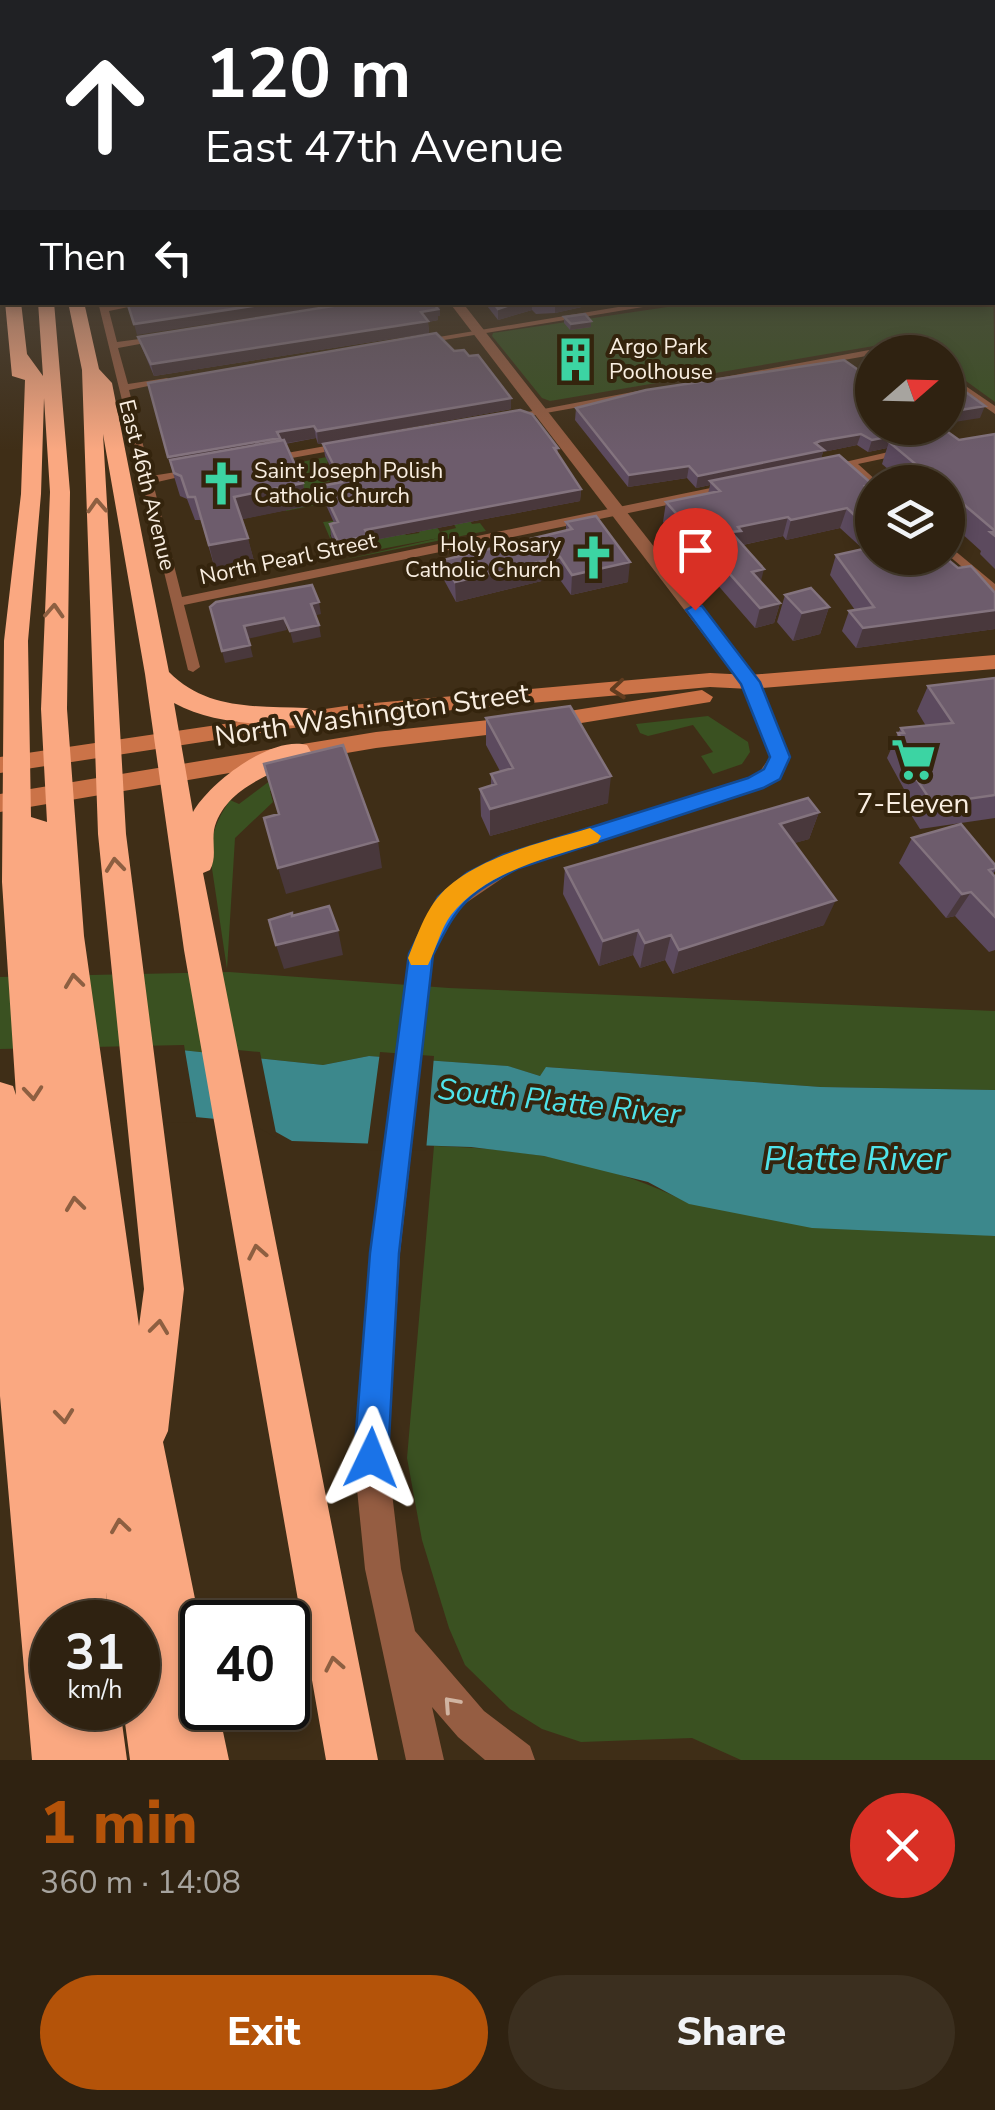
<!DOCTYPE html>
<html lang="en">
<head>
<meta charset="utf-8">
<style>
  :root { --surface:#2f2211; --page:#3b2f1f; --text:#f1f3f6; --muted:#a7a49f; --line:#4a3f31; --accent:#b45309 }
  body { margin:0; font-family:"Nunito Sans",sans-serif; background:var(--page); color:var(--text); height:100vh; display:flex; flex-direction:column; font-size:38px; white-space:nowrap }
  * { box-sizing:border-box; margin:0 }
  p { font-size:32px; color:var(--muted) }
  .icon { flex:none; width:55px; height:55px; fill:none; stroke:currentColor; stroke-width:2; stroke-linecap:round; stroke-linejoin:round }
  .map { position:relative; height:1760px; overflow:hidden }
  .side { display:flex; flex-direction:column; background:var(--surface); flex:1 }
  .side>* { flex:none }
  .banner { position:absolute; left:0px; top:0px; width:995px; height:305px; box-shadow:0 5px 15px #0003,0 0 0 2px var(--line); background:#202124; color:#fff; overflow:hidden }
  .needle { width:65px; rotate:70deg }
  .tools { position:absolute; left:855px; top:335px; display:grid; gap:20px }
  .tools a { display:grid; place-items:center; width:110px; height:110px; border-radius:50%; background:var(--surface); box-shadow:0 5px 15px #0003,0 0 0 2px var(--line); font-size:50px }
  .speed { position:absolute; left:30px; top:1600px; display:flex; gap:20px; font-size:50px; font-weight:700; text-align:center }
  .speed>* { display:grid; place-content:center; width:130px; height:130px; border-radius:50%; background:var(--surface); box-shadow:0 5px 15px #0003,0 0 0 2px var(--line); line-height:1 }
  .speed small { font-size:25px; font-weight:400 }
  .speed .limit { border:5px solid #111; border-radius:15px; background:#fff; color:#111 }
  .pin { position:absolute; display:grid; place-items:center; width:85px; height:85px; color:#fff; margin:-102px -42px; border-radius:50% 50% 50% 0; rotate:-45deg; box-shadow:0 0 10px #0007 }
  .pin .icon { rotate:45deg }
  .me { position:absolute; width:110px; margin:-55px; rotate:2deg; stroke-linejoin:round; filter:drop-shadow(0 0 8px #0008) }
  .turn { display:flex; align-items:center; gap:35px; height:210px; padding:0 40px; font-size:45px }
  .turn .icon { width:130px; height:130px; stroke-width:2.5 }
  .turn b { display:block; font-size:70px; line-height:85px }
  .then { display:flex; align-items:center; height:95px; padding:0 40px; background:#0003; gap:20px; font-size:38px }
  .round { display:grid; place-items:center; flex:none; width:105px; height:105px; border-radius:52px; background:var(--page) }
  .headline { display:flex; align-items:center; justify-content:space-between; height:170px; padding:0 40px }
  h1 { font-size:60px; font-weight:800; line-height:75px; color:var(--accent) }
  .primary-button { display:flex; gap:20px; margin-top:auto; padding:20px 40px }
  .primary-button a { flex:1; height:115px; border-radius:60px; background:var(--accent); color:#fff; font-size:40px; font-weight:800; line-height:115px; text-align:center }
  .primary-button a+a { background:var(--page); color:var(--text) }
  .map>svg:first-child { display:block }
</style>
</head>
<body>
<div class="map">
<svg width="995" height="1760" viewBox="0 0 995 1760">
  <rect width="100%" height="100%" fill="#3f2e17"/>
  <path fill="#3a5121" d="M 993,280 L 995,402 L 948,368 L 948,352 L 926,352 L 909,340 L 550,401 L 542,398 L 492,336 L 493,333 L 694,303 L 992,302 Z
    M 332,456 L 327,463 L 336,480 L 317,484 L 326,503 L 286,511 L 280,466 Z
    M 459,503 L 472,524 L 480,523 L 486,531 L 338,561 L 439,538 L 350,555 L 370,548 L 361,530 L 330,535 L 338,555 L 347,555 L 338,557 L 323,522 L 395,514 L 406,535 L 419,533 L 428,511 L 440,532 L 456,528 L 445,506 Z
    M 708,716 L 748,742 L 750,752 L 742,764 L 713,774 L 701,756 L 713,752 L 693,725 L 648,736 L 640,733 L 636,724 Z
    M 347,771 L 270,791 L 273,802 L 235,838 L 227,969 L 210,855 C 211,833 218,818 230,800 L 239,804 L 279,774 Z
    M 229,972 L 449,988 L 995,1011 L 995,1090 L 821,1087 L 547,1067 L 540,1076 L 507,1066 L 369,1056 L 323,1065 L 172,1049 L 0,1056 L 0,977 Z
    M 434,1146 C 521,1148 612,1163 690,1204 L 995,1236 L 995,1760 L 741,1760 L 692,1738 L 581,1742 L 542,1729 L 510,1709 L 465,1665 L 449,1628 L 422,1540 L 407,1458 Z"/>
  <path fill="#3c888c" d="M 172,1049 L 323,1065 L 369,1056 L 508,1066 L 540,1076 L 546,1067 L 821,1087 L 995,1090 L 995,1236 L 812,1228 L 689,1204 L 648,1182 L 544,1156 L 471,1147 L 292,1141 L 260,1123 L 195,1117 L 0,1054 Z"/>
  <path fill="#3f2e17" d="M 184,1045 L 197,1122 L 0,1127 L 0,1049 Z
    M 206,1047 L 260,1052 L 277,1138 L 259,1128 L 220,1124 Z
    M 380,1052 L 434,1056 L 426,1151 L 367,1150 Z"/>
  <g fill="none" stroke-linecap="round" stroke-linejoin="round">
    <path fill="#955d42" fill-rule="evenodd" d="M 992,212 L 995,212 L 995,216 L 992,216 Z
      M 98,302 L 107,302 L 108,306 L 153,302 L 109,311 L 117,342 L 162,336 L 167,339 L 118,348 L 128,384 L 167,378 L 172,381 L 129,390 L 151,476 L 195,469 L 201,472 L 153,483 L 182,597 L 730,484 L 736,488 L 730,492 L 184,605 L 200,667 L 193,672 L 188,670 Z
      M 648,302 L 673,302 L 420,344 L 415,341 Z
      M 896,345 L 919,352 L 872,352 L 872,355 L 708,384 L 703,381 Z
      M 948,374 L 995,406 L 995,414 L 948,381 Z
      M 643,390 L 648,393 L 647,395 L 506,420 L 501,417 Z
      M 348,442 L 354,445 L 352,447 L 270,462 L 264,459 L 270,456 Z
      M 906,448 L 910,449 L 910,453 L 858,464 L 878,482 L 872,482 L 872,487 L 847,467 L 829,470 L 823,467 Z
      M 948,545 L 995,584 L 995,595 L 948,555 Z"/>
    <path fill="#955d42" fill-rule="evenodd" d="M 449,302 L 462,302 L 757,678 L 790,757 L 784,772 L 772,784 L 519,867 L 463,905 L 445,928 L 433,954 L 400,1253 L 388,1459 L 401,1569 L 415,1631 L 484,1711 L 530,1746 L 535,1760 L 485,1760 L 458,1737 L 432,1707 L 444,1760 L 406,1760 L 365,1569 L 354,1459 L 370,1253 L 409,954 L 428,915 L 447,892 L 503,855 L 758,774 L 770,757 L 741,684 Z"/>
    <path fill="#cb7348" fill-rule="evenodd" d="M 995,655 L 995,669 L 750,689 L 710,687 L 352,719 L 0,773 L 0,757 L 352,705 L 710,673 L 750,675 Z
      M 702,690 L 713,697 L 710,702 L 563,726 L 376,748 L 0,812 L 0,794 L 376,732 L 563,712 Z"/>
    <path fill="#faa881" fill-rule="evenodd" d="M 0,204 L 2,204 L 2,217 L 0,217 Z
      M 5,302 L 21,302 L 27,354 L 43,376 L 38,302 L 54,302 L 70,492 L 67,709 L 84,936 L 139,1326 L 144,1289 L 98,834 L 82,370 L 68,302 L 84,302 L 99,369 L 112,383 L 169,672 C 206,710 257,706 306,708 L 315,711 L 319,717 L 315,723 L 306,726 C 262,724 214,725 174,703 L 193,812 C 210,782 272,735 307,745 L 311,752 L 307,759 C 273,772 223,789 214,830 C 212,845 217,857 210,870 L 203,873 L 378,1760 L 326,1760 L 184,950 L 145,674 L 103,434 L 126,834 L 184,1289 L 168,1431 L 163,1442 L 202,1633 L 202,1708 L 218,1708 L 229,1760 L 130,1760 L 123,1708 L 138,1708 L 138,1622 L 110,1622 L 106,1592 L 109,1622 L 52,1622 L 52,1708 L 120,1708 L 127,1760 L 32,1760 L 0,1396 L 0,1082 L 13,1086 L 16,1095 L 2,882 L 4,641 L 21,494 L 25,380 L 12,376 ZM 44,398 L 50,492 L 41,709 L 47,822 L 31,817 L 28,641 L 41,494 Z"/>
  </g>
  <path fill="#5c4a5e" d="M 484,302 L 586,302 L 586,306 L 555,313 L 536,314 L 532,310 L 498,320 Z
    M 440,304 L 440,316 L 438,316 L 438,320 L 428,322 L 429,333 L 154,376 L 142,348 L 138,337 Z
    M 564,317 L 591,321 L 591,327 L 570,330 L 564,323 Z
    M 454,351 L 511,398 L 511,409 L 318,444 L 316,438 L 285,444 L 303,483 L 307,506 L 242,519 L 254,561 L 215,569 L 201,520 L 195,520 L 187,499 L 180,496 L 172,470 Z
    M 576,408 L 945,430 L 925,434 L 959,440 L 995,434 L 995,569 L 980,554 L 981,551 L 948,521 L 948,482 L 903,482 L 882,464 L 887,448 L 868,452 L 857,445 L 823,452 L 821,458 L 872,484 L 870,490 L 872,493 L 872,558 L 958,568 L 995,593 L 995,629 L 856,648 L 842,631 L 849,611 L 855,610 L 830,575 L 836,555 L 863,549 L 840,528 L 786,540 L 783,536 L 743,545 L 761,582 L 780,603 L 774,623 L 755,628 L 663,522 L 666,502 L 708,494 L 710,485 L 696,488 L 687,478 L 628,487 L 575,420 Z
    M 323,444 L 558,448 L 557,454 L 581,489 L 580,501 L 369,541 L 370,548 L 339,554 L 331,536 L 330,524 L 334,523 L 323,498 L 321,486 L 338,482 L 325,456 Z
    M 566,522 L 628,582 L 571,595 L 558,577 L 456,602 L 444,580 L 443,560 L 566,531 Z
    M 785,595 L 829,607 L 820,634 L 793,641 L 777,622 Z
    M 995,678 L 995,818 L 920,829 L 901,799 L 905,791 L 887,758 L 898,733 L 901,728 L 926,726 L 917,711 L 928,686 Z
    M 486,718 L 608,803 L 490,836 L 481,816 L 480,789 L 491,786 L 491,774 L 500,771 L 486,745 Z
    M 819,812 L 809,839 L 794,843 L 824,925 L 673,974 L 665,960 L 640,968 L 633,955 L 599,966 L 563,894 L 565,868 Z
    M 912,838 L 995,865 L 995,871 L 993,874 L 995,877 L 995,950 L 989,952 L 955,916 L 946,918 L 899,863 Z"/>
  <path fill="#49383c" d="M 278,302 L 354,302 L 137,335 L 134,324 Z
    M 519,302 L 532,302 L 532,310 L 498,320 L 498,309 Z
    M 555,302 L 586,302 L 586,306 L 555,313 Z
    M 440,304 L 440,316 L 438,316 L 438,320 L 428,322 L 429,333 L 154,376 L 151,364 L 421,312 Z
    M 591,321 L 591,327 L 570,330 L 571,324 Z
    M 511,398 L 511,409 L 318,444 L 317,431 Z
    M 985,406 L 980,418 L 948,423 L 948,412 Z
    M 314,426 L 316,438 L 281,444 L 172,470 L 168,457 L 277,432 Z
    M 919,428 L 946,428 L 945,430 L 926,433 L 923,441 L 889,442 L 887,448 L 868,452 L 872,440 Z
    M 861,434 L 857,445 L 823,452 L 820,462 L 710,481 L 710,485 L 696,488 L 698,476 L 815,443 Z
    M 689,466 L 687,478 L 628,487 L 629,475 Z
    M 303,483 L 307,506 L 239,520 L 234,497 Z
    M 581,489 L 580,501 L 369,541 L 370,548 L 339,554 L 338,542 L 365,530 Z
    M 847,508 L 840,528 L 786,540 L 791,520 Z
    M 788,517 L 783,536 L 737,546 L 731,532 L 738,527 Z
    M 248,538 L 254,561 L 215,569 L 209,545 Z
    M 560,557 L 558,577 L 456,602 L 455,582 Z
    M 630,562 L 628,582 L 571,595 L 572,575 Z
    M 764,569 L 759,589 L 752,572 Z
    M 319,602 L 321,614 L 313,616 L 311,604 Z
    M 780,603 L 774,623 L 755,628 L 760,608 Z
    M 829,607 L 820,634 L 793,641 L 802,613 Z
    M 995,610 L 995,629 L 856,648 L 863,628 Z
    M 284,618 L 287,630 L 247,639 L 244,626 Z
    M 319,625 L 321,637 L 293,643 L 290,631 Z
    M 250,645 L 253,657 L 225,663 L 222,651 Z
    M 611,776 L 608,803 L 490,836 L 490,809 Z
    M 819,812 L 809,839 L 771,850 L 780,824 Z
    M 378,841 L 382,868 L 286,894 L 278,868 Z
    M 971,892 L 955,916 L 946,918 L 962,894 Z
    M 836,900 L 824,925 L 673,974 L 679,950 Z
    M 338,930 L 343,955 L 284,969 L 276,945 Z
    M 638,930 L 633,955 L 599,966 L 603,941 Z
    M 671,935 L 665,960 L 640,968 L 645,943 Z"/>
  <path fill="#6d5c6c" stroke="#83737e" stroke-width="2.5" d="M 127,302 L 278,302 L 134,324 Z
    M 358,302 L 438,302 L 440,304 L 435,305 L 438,309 L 421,312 L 428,321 L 151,364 L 138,337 Z
    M 493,302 L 519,302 L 498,309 Z
    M 585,314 L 591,321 L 571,324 L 564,317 Z
    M 436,333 L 454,351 L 464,350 L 469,356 L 478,355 L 511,398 L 317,431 L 314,426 L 277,432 L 280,438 L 168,457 L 148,383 Z
    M 844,360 L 864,374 L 872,372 L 872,428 L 925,428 L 927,429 L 872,440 L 861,434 L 820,441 L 815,443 L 824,450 L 698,476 L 689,466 L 629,475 L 576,408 L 646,390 Z
    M 948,379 L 985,406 L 948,412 Z
    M 520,410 L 532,414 L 558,448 L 554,448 L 581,489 L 365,530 L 368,536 L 338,542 L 330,524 L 338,522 L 321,486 L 342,482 L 323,444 Z
    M 945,430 L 959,440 L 995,434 L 995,536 L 990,532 L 995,531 L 948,491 L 948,482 L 937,482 L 889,442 Z
    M 284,440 L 303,483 L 234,497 L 248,538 L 209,545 L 195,497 L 188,497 L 181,476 L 174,473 L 170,460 Z
    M 839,455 L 872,484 L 865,486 L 872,493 L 872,532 L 847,508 L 791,520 L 788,517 L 738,527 L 741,531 L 731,532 L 764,569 L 752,572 L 780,603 L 760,608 L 666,502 L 720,491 L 710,481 Z
    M 596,516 L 630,562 L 572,575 L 560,557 L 455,582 L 443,560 L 572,529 L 566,522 Z
    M 872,547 L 872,558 L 946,558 L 958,568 L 971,566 L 995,593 L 995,610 L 863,628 L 849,611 L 874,607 L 836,555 Z
    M 312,585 L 319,602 L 311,604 L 319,625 L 290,631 L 284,618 L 244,626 L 250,645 L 222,651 L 210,607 L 216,602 Z
    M 811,588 L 829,607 L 802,613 L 785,595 Z
    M 995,678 L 995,795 L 933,804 L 913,774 L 921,773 L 898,733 L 904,733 L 901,728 L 953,723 L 928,686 Z
    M 570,706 L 611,776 L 490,809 L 480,789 L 496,784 L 491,774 L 513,768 L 486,718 Z
    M 343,745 L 378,841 L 278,868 L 264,818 L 279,814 L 264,764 Z
    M 808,798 L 819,812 L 780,824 L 836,900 L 679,950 L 671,935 L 645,943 L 638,930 L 603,941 L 565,868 Z
    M 961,824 L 995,865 L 995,868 L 989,870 L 995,877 L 995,917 L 971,892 L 962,894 L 912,838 Z
    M 329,906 L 338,930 L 276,945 L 269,920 L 292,913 L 292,916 Z"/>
  <defs><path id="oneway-chevron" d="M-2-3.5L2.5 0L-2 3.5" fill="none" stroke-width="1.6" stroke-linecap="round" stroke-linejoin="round" transform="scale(2.5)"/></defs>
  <g stroke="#8d5f41">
    <use href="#oneway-chevron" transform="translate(97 506) rotate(-93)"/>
    <use href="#oneway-chevron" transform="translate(54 611) rotate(-87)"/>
    <use href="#oneway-chevron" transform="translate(115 865) rotate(-96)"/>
    <use href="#oneway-chevron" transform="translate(74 981) rotate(-97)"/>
    <use href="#oneway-chevron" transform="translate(33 1093) rotate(85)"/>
    <use href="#oneway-chevron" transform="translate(75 1204) rotate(-97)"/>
    <use href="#oneway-chevron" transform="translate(257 1252) rotate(-101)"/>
    <use href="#oneway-chevron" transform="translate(159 1327) rotate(-83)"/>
    <use href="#oneway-chevron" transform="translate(64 1416) rotate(84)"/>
    <use href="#oneway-chevron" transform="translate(120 1526) rotate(-98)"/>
    <use href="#oneway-chevron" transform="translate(334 1664) rotate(-101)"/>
  </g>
  <use stroke="#613c1f" href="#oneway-chevron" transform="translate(618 689) rotate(175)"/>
  <use stroke="#d1b4a1" href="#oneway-chevron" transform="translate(451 1704) rotate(-132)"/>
  <linearGradient id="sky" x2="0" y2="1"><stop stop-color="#23190d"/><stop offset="0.45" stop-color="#524c47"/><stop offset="1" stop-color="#524c47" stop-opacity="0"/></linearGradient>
  <rect width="995" height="451" fill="url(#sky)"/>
  <path fill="#1a73e8" stroke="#114b97" stroke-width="2.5" d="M 695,605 L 702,606 L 760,682 L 790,757 L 780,779 L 763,788 L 519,868 C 466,895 459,902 433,955 L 399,1253 L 388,1458 L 383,1470 L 371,1475 L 359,1470 L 354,1458 L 370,1253 L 409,954 L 438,897 L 467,873 L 503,855 L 748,778 L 764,769 L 770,757 L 741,684 L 686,610 Z"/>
  <path fill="#f59e0b" d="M 590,828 L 601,836 L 598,842 C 548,858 486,871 451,915 C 441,928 436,949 428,965 L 411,965 L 408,958 C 415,941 421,923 431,907 C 459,860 541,843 590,828 Z"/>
  <defs>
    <symbol id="building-bare" viewBox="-9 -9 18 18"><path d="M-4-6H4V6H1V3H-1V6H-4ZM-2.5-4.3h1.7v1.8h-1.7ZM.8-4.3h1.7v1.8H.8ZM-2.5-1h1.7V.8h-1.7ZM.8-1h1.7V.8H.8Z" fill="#3cd4a3" stroke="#34240d" stroke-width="2.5" paint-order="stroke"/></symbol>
    <symbol id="church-bare" viewBox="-9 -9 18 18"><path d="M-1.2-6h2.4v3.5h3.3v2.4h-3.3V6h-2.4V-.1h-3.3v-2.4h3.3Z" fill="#3cd4a3" stroke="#34240d" stroke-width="2.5" paint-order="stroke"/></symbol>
    <symbol id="supermarket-bare" viewBox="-9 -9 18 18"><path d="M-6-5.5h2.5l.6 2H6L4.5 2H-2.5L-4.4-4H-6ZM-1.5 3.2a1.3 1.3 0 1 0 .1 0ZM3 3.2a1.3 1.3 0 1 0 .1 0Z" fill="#3cd4a3" stroke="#34240d" stroke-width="2.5" paint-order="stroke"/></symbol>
  </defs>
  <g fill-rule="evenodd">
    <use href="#building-bare" x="544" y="328" width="63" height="63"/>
    <use href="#church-bare" x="190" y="452" width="63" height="63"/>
    <use href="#church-bare" x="562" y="526" width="63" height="63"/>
    <use href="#supermarket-bare" x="882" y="728" width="63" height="63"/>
  </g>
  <g text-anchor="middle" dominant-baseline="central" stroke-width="8" stroke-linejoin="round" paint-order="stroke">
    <g font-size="22" fill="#f9eee1" stroke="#34240d" text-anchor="start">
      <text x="609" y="347">Argo Park<tspan x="609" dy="25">Poolhouse</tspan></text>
      <text x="254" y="471">Saint Joseph Polish<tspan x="254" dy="25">Catholic Church</tspan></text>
      <text x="561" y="545" text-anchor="end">Holy Rosary<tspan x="561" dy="25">Catholic Church</tspan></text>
    </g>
    <g font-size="22" fill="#f9eee1" stroke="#34240d">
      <text transform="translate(147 485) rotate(76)">East 46th Avenue</text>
      <text transform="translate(288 559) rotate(-12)">North Pearl Street</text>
    </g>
    <g font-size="28" fill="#f9eee1" stroke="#34240d">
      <text transform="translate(372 715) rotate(-8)">North Washington Street</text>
    </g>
    <g font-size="28" fill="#f9eee1" stroke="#34240d">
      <text x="913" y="804">7-Eleven</text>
    </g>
    <g font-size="30" font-style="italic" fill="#4fe3ea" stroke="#34240d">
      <text transform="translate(559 1102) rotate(6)">South Platte River</text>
    </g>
    <g font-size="35" font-style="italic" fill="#4fe3ea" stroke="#34240d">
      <text x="855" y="1158">Platte River</text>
    </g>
  </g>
</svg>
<div class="tools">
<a><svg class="needle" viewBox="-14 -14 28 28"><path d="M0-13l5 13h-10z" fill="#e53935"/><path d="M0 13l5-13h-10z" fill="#a7a49f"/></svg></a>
<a><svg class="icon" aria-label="layers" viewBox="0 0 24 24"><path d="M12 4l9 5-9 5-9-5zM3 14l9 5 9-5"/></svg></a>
</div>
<div class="speed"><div>31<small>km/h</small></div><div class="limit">40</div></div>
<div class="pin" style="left:695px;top:610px;background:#d93025"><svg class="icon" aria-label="arrive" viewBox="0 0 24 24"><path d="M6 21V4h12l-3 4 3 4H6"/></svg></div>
<svg class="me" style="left:371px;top:1458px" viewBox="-20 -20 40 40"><path d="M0-17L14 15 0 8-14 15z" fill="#1a73e8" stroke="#fff" stroke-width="4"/></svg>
<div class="banner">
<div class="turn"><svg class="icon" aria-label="ahead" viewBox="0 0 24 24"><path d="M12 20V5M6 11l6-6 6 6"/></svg><div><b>120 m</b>East 47th Avenue</div></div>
<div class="then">Then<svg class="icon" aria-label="left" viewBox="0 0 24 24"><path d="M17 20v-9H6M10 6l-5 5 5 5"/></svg></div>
</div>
</div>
<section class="side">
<div class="headline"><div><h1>1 min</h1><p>360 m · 14:08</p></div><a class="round" style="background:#d93025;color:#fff"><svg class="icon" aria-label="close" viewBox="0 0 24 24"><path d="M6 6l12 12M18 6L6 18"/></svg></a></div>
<div class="primary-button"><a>Exit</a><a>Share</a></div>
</section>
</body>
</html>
